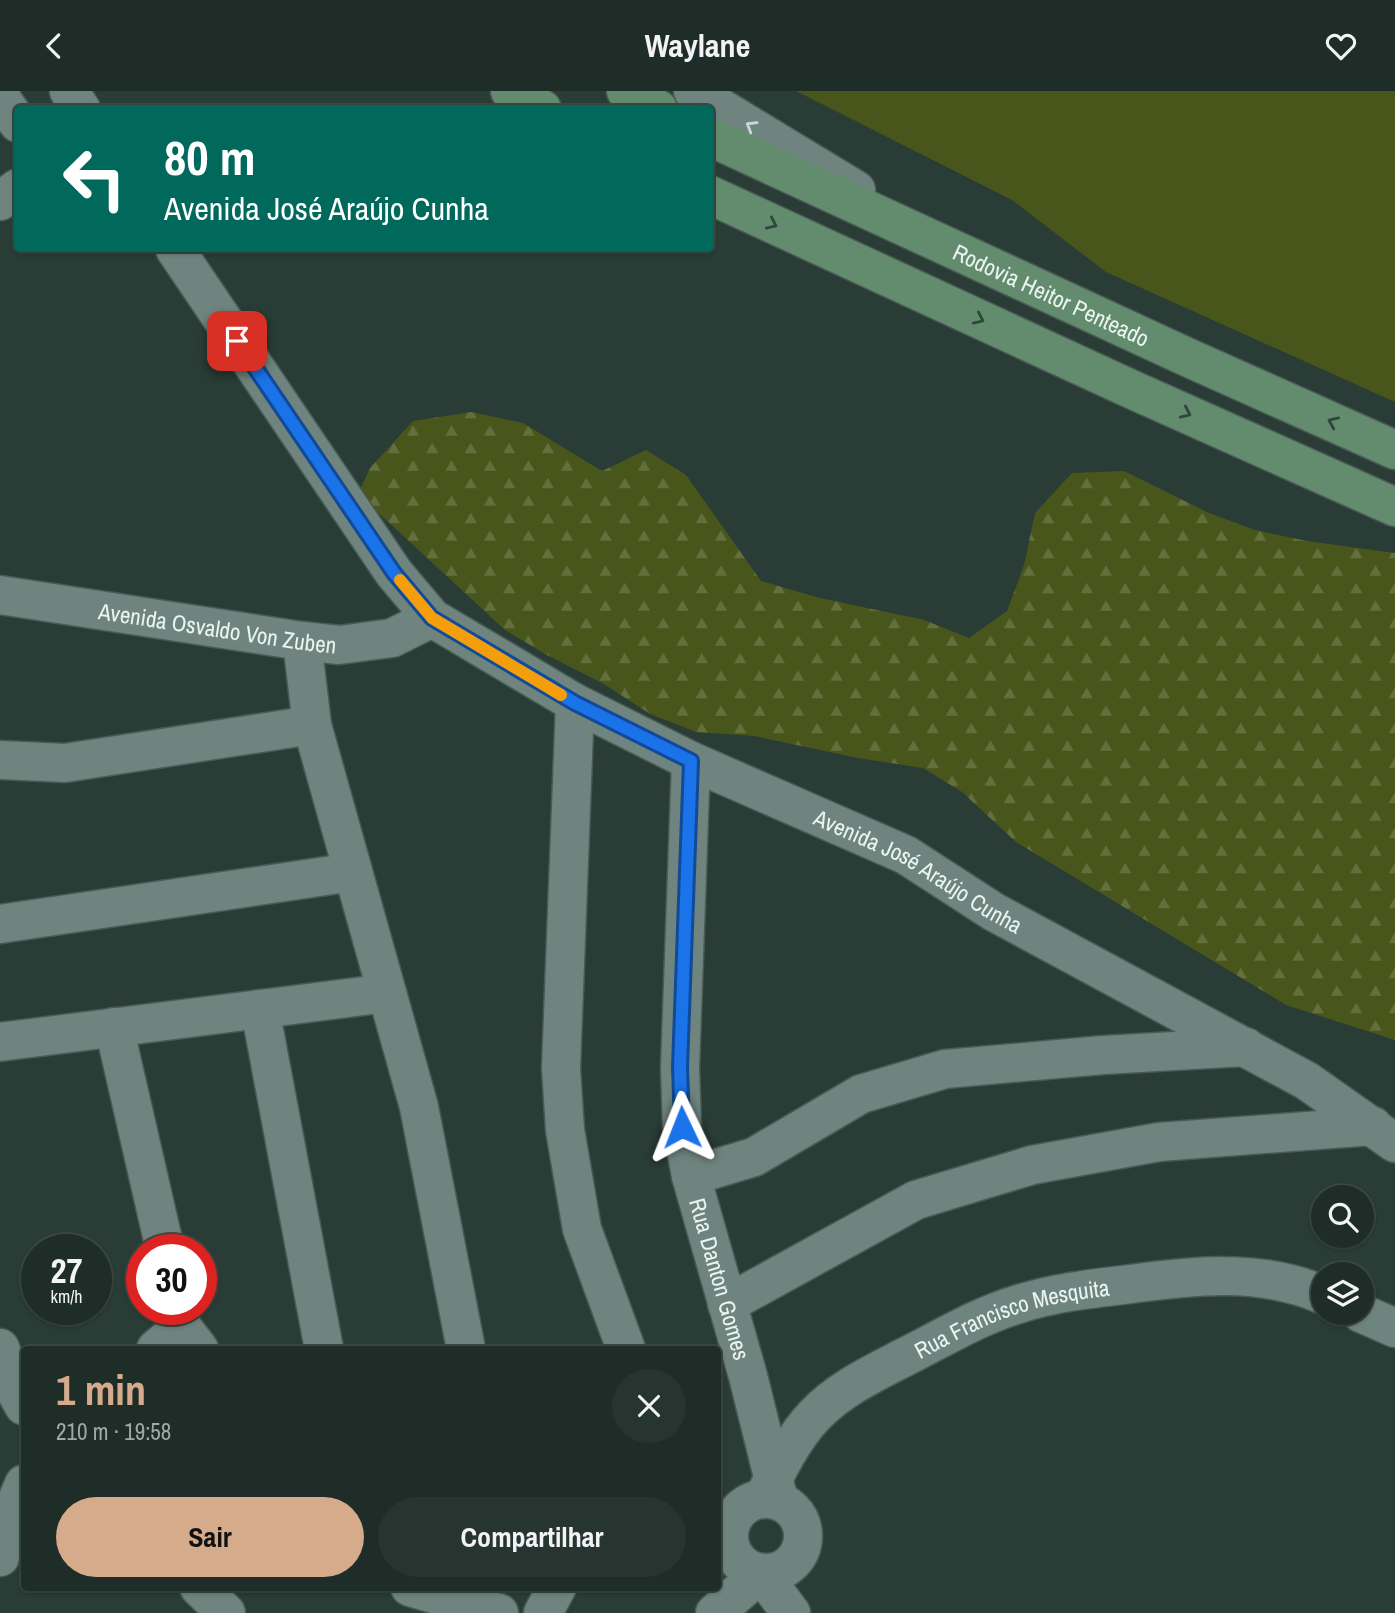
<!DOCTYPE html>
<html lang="pt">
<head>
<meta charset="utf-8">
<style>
  :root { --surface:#1f2d28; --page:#273530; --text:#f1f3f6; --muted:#a1a8a8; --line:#3c4945; --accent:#d6ab8b }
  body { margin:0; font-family:"Archivo Narrow",sans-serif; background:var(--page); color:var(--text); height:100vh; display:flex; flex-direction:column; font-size:26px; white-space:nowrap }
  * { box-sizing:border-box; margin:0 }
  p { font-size:23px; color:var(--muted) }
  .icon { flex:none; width:38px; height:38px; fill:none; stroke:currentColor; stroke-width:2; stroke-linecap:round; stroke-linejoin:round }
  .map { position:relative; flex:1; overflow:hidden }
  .side { position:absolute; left:21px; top:1255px; width:700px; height:245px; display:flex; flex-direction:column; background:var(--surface); border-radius:7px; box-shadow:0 2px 5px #0004,0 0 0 2px var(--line) }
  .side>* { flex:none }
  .banner { position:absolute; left:14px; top:14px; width:700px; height:147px; border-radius:7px; box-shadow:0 2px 5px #0004,0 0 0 2px var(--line); background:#00695c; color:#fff; overflow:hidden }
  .tools { position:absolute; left:1311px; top:1094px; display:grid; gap:14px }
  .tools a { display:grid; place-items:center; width:63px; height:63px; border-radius:50%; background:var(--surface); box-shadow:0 2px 5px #0004,0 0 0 2px var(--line); font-size:35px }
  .speed { position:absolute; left:21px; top:1143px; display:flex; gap:14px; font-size:35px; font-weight:700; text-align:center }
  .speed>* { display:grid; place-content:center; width:91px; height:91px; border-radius:50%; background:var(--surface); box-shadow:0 2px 5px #0004,0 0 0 2px var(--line); line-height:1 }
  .speed small { font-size:18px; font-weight:400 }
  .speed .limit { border:10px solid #d22; background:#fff; color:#111 }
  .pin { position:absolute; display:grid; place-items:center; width:60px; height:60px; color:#fff; margin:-30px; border-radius:14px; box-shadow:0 4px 10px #0006 }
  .me { position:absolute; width:77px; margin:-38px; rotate:358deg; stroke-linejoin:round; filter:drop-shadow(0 0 5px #0008) }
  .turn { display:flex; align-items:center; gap:24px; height:147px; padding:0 35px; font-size:32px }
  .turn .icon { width:91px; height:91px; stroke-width:2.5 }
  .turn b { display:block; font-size:49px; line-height:60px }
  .round { display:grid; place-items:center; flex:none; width:74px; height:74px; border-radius:37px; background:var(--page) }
  .headline { display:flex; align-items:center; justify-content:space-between; height:119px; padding:0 35px }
  h1 { font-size:42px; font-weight:700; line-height:52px; color:var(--accent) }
  .primary-button { display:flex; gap:14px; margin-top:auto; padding:14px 35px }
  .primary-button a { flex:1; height:80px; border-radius:42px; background:var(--accent); color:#111; font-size:28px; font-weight:700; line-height:80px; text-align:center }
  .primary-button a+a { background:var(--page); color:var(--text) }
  header { display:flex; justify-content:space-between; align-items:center; height:91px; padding:0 35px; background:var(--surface); font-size:32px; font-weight:700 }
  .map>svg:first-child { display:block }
</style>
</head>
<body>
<header><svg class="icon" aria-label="back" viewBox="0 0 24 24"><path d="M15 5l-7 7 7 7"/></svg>Waylane<svg class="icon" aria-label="heart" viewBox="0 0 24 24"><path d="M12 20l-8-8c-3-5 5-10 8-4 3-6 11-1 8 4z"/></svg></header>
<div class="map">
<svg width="1395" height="1522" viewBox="0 0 1395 1522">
  <defs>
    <pattern id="forest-firs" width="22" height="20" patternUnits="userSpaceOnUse" patternTransform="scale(1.75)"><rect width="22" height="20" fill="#48561c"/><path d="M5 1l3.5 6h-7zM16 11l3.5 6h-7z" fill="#636f3d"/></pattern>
  </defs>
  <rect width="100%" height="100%" fill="#293c36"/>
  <path fill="url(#forest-firs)" d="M 471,321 L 523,332 L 602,380 L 646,359 L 686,384 L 761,490 L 820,507 L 924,529 L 969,547 L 1007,520 L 1024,474 L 1035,422 L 1072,382 L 1124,380 L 1209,422 L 1255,439 L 1307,450 L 1395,462 L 1395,949 L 1286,914 L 1016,751 L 962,701 L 923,677 L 858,667 L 754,645 L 696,641 L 650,623 L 604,593 L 545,563 L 505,539 L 358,403 L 370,377 L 413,330 Z"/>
  <path fill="#48561c" d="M 796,0 L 1395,0 L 1395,311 L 1106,181 L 1012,109 Z"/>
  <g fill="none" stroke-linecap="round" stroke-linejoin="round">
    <defs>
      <g id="minor">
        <path d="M 69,0 L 81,18"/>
        <path d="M 693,0 L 856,99"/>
        <path d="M 0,6 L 18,32"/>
        <path d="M 0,110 L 18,97"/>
        <path id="s1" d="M 175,158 L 394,482 L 432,527 L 575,612 L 691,670 L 906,764 L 994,821 L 1307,990 L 1395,1052"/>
        <path id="s2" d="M 0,504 L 302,550 L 339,554 L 392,547 L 432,527"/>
        <path d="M 302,550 L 312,634 L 419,1016 L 466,1258"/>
        <path d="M 575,612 L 561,977 L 565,1039 L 582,1138 L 626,1258"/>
        <path d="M 0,669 L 65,672 L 312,634"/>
        <path id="s3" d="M 691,670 L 680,977 L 682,1036 L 691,1085 L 748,1285 L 779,1410"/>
        <path d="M 0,833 L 353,781"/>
        <path d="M 260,918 L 324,1258"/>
        <path d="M 114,936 L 165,1158"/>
        <path d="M 0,951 L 387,902"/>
        <path d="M 691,1085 L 754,1066 L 861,1003 L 945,978 L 1103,964 L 1246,956"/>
        <path d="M 727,1213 L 916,1109 L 1032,1074 L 1159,1051 L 1373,1035"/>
        <path d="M 178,1218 L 182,1236 L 199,1258"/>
        <path d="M 1361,1222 L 1395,1237"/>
        <path d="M 0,1257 L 16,1301 L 24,1315"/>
        <path d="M 156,1258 L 182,1236"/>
        <path id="s4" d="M 766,1402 C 779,1376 794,1346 814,1325 C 838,1299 872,1283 903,1267 C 941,1248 978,1225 1019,1213 C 1053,1202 1088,1198 1123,1194 C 1189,1185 1260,1176 1323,1204"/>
        <circle cx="766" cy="1445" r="37"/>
        <path d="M 0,1466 L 2,1445 L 24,1393"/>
        <path d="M 199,1496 L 226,1522"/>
        <path d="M 410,1496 L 499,1522"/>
        <path d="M 543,1522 L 557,1496"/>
        <path d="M 715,1522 L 761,1482 L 791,1522"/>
      </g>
      <g id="major">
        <path d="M 510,0 L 542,18"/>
        <path d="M 626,0 L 658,18"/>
        <path id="s5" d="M 710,46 L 1189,267 L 1395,359"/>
        <path d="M 710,104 L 1133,299 L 1395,416"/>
      </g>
    </defs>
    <use href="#minor" stroke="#495a55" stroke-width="41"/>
    <use href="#major" stroke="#495a55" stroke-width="41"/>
    <use href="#minor" stroke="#6f847e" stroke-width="38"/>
    <use href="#major" stroke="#638c6e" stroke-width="38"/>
  </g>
  <defs><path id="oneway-chevron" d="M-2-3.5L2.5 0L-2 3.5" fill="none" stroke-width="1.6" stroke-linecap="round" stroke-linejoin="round" transform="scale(1.75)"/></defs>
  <use stroke="#cbd9d5" href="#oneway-chevron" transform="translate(751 35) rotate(-149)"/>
  <g stroke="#30483c">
    <use href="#oneway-chevron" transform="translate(772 133) rotate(25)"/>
    <use href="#oneway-chevron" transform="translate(979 228) rotate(25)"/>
    <use href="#oneway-chevron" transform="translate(1186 322) rotate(24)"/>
    <use href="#oneway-chevron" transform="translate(1333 331) rotate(-156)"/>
  </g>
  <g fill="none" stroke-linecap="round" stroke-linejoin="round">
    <defs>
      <path id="route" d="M 237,250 L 394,482 L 432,527 L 575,612 L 691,670 L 680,976 L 682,1036"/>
    </defs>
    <use href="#route" stroke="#114b97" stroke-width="18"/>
    <use href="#route" stroke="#1a73e8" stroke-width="12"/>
    <path stroke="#f59e0b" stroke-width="12" d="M 400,489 L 432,527 L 561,604"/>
  </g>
  <g text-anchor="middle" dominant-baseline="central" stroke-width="7" stroke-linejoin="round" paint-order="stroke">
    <g font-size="23" fill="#eaf5f2" stroke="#1f312c">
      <text stroke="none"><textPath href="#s5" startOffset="376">Rodovia Heitor Penteado</textPath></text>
      <text stroke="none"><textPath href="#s2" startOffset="220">Avenida Osvaldo Von Zuben</textPath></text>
      <text stroke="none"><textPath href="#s1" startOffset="999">Avenida José Araújo Cunha</textPath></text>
      <text stroke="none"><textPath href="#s3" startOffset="523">Rua Danton Gomes</textPath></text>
      <text stroke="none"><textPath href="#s4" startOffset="315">Rua Francisco Mesquita</textPath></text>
    </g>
  </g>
</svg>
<div class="tools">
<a><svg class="icon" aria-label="search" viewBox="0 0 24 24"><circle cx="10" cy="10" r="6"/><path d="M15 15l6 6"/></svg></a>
<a><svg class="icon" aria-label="layers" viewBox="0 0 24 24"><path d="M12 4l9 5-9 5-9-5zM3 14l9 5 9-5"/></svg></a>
</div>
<div class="speed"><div>27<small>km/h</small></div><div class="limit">30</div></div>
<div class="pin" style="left:237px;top:250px;background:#d93025"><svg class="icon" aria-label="arrive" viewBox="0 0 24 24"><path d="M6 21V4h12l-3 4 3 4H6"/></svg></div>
<svg class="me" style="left:682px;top:1036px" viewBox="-20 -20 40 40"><path d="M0-17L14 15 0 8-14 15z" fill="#1a73e8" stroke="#fff" stroke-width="4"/></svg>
<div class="banner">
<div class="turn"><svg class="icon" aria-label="left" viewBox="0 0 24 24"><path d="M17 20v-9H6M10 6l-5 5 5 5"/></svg><div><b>80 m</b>Avenida José Araújo Cunha</div></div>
</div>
<section class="side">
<div class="headline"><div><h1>1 min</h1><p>210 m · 19:58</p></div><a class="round"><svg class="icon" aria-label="close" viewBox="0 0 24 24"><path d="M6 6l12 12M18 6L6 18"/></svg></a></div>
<div class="primary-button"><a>Sair</a><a>Compartilhar</a></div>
</section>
</div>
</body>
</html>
